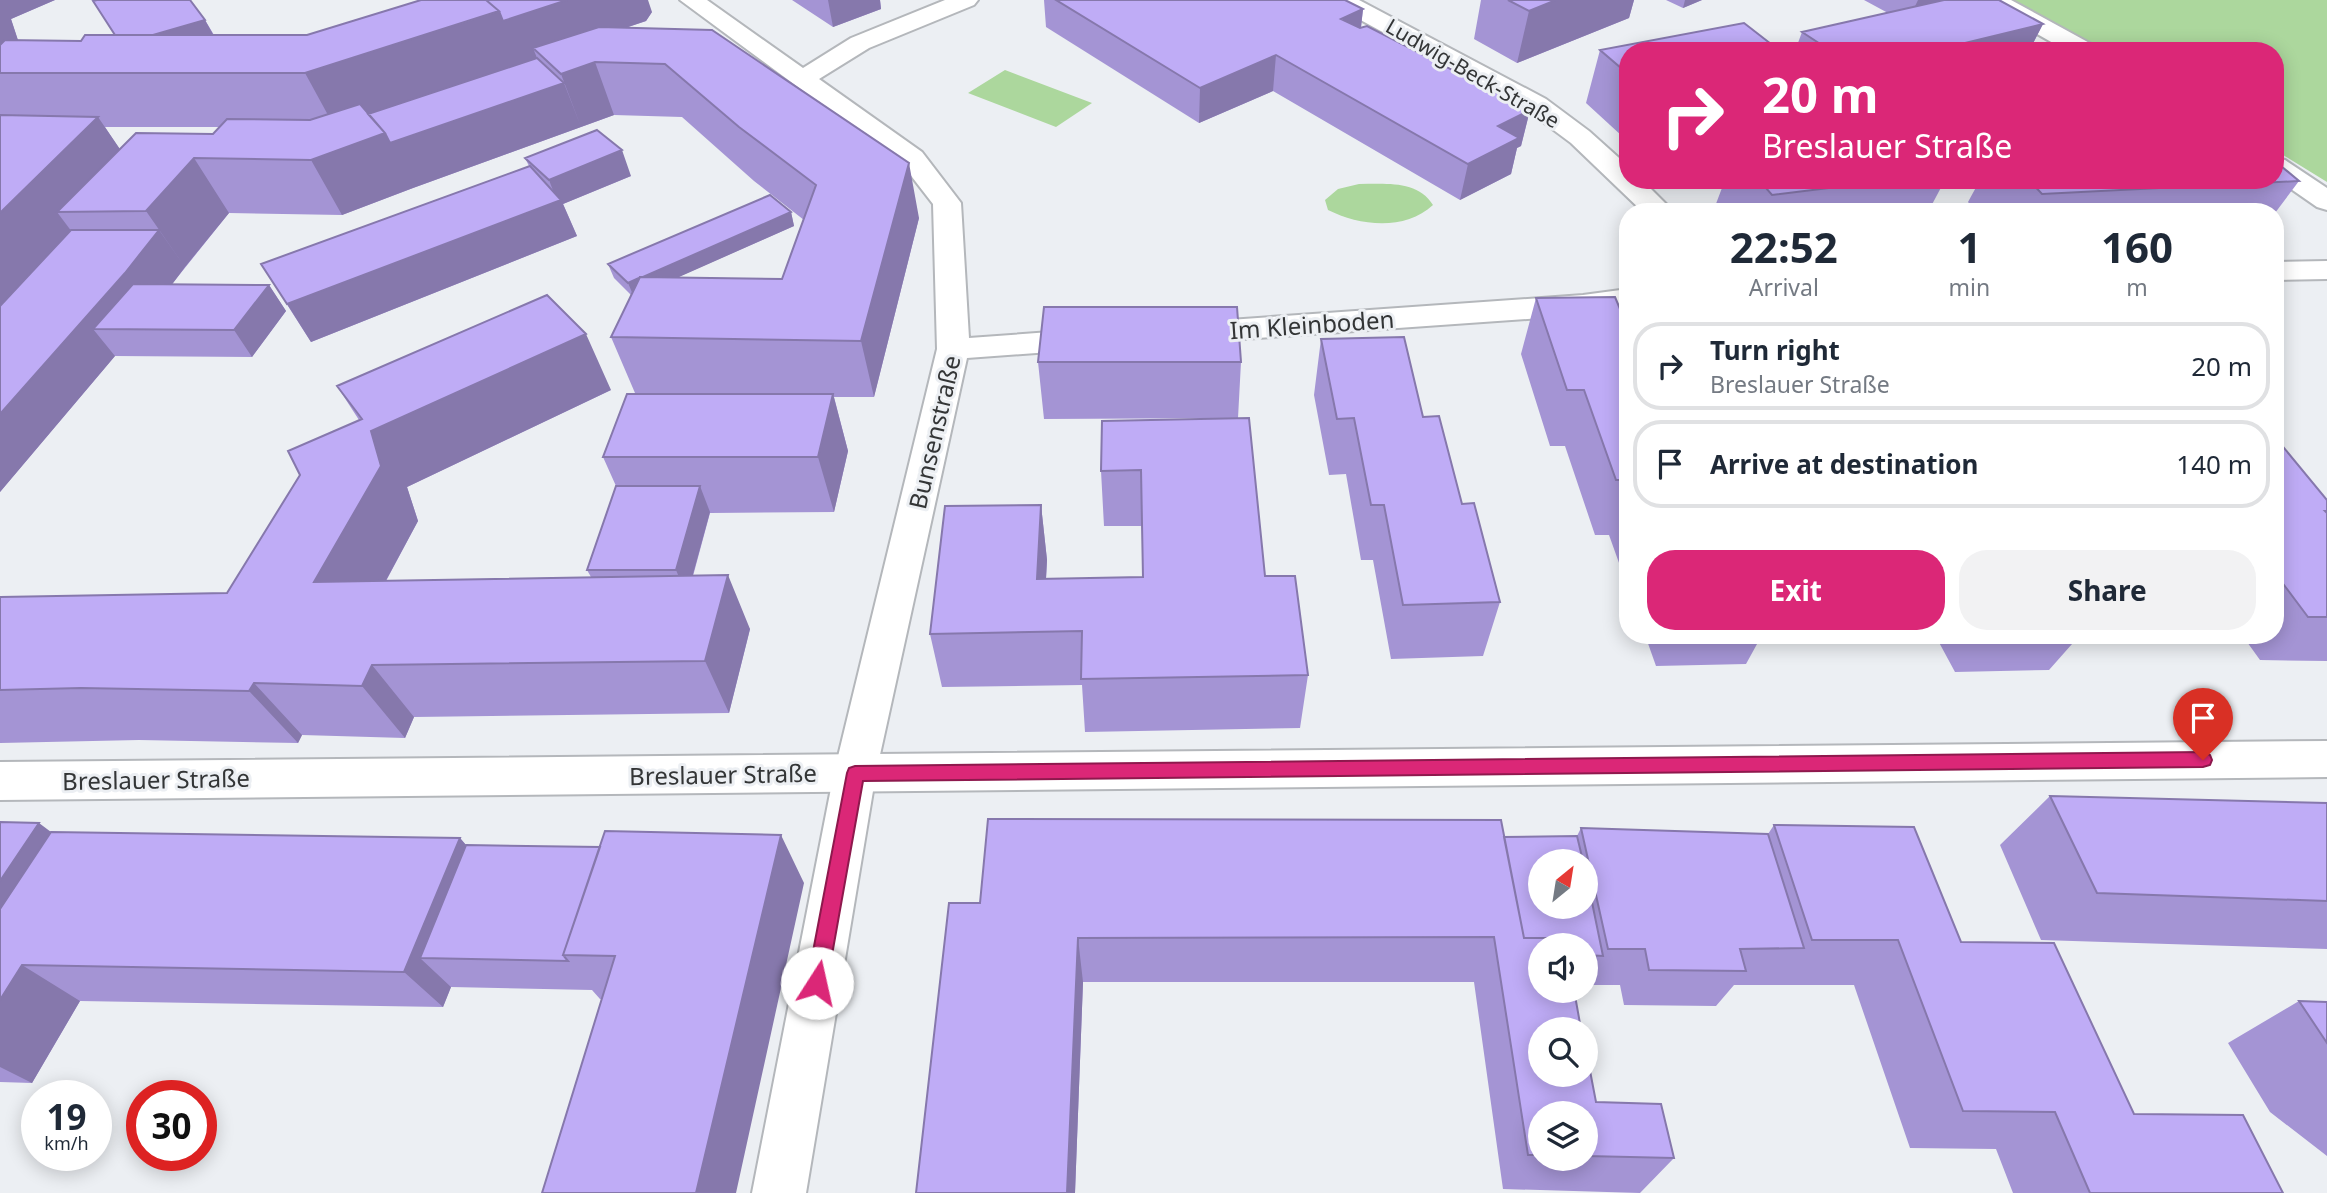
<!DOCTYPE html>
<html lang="en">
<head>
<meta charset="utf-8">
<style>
  :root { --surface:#fff; --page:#f2f2f3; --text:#1f2937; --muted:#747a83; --line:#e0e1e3; --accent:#db2777 }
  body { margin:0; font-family:"Noto Sans",sans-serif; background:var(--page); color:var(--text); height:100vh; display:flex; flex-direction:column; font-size:26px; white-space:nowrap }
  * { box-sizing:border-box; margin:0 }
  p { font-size:23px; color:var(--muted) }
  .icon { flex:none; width:38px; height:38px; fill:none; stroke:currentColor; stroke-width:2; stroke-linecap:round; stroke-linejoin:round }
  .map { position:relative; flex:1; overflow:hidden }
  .panel { position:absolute; left:1619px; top:203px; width:665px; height:441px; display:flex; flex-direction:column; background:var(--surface); border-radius:28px; box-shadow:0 4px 18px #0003 }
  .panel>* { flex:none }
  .top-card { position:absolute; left:1619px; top:42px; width:665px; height:147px; border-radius:28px; box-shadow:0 4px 18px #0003; background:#db2777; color:#fff; overflow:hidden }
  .needle { width:46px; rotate:30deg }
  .tools { position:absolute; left:1528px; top:849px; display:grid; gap:14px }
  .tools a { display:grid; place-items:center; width:70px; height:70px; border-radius:50%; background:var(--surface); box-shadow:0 4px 18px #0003; font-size:35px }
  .speed { position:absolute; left:21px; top:1080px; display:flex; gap:14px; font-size:35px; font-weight:700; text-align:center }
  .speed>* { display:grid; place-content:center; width:91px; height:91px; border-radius:50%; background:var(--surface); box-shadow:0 4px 18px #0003; line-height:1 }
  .speed small { font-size:18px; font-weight:400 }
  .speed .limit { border:10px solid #d22; background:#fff; color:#111 }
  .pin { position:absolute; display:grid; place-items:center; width:60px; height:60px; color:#fff; margin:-72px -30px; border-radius:50% 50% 50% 0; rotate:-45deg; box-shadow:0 0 7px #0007 }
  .pin .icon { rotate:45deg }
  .me { position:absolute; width:77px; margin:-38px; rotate:10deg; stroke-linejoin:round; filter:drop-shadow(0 0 5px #0008) }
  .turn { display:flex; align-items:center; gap:24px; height:147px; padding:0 28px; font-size:32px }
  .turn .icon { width:91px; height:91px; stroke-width:2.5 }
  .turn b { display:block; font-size:49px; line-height:60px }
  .eta { display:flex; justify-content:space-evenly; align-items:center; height:119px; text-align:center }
  .eta b { font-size:42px; font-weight:700; line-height:49px }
  .cta { display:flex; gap:14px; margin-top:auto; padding:14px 28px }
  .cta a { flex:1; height:80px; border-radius:28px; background:var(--accent); color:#fff; font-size:28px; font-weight:700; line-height:80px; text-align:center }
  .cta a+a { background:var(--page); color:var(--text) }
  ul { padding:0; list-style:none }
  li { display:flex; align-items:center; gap:21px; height:88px; margin:0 14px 10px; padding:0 14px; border:4px solid var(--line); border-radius:28px }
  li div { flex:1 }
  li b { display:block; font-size:26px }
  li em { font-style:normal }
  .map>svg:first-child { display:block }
</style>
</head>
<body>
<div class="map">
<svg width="2327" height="1193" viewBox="0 0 2327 1193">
  <rect width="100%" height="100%" fill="#eceff3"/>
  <path fill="#acd79d" d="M 2003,0 L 2327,0 L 2327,182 L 2275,150 L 2275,51 L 2096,51 Z
    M 1005,70 L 1092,103 L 1056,127 L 968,93 Z
    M 1359,184 C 1385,184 1418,180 1433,205 C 1405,231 1360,226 1328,210 L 1325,200 L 1338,189 Z"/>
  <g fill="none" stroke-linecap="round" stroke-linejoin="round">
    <defs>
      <path id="street" d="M 680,0 L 707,0 L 803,68 L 851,38 L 945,0 L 978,0 L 974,5 L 869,48 L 819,79 L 922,152 L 961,203 L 969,338 L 1091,329 L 1102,332 L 1107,339 L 1102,346 L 1091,349 L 967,358 L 876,773 L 806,1193 L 752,1193 L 834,773 L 937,349 L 933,204 L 902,164 Z
        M 1329,0 L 1359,0 L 1546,99 L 1589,131 L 1628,166 L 1628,180 L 1642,180 L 1674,212 L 1643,212 L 1571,143 L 1528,111 L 1333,5 Z
        M 1982,0 L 2011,0 L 2095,46 L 2098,51 L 2067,51 L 1986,5 Z
        M 2275,158 L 2285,160 L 2327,188 L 2327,210 L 2317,207 L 2275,178 Z
        M 2327,261 L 2327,279 L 2275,280 L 2275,262 Z
        M 1628,289 L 1628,308 L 1583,315 L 1186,343 L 1175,340 L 1170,333 L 1175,326 L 1186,323 L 1583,295 Z"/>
      <path id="secondary" d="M 2327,741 L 2327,777 L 0,800 L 0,762 Z"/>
    </defs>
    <use href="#street" stroke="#b4b7bb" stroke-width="4"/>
    <use href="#secondary" stroke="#b4b7bb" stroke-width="4"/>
    <use href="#street" fill="#fff" fill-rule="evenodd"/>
    <use href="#secondary" fill="#fff" fill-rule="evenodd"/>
  </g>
  <path fill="#a494d4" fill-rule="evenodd" d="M 0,0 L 55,0 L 11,19 L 18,41 L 81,41 L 205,20 L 214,35 L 307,35 L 652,12 L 646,21 L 625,28 L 919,218 L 874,397 L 834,397 L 848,451 L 834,512 L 710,513 L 693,576 L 750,629 L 729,713 L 414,717 L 405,738 L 302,735 L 298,743 L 139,740 L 0,743 L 0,597 L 227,593 L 359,420 L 337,386 L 611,390 L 407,487 L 418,521 L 386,581 L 591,577 L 587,570 L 616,486 L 603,457 L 705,394 L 635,393 L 611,337 L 631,295 L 614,278 L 608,264 L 791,212 L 794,226 L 678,277 L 782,279 L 804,220 L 754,181 L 682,117 L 614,115 L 413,188 L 342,215 L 229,213 L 172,284 L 269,285 L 286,311 L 252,357 L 115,356 L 0,492 ZM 105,127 L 220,127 L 213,134 L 120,150 Z
    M 792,0 L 880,0 L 881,9 L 833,27 Z
    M 1044,0 L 1345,0 L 1363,9 L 1361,28 L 1530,110 L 1521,146 L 1517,148 L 1511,174 L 1460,200 L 1273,91 L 1199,123 L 1046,27 Z
    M 1481,0 L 1634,0 L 1629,18 L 1517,63 L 1474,39 Z
    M 1666,0 L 1702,0 L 1683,8 Z
    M 1864,0 L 1999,0 L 2043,24 L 2029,51 L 1795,51 L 1802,32 L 1888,13 Z
    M 1600,50 L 1628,51 L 1628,135 L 1622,136 L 1586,103 Z
    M 525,158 L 631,176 L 563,204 L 577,236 L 311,342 L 261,264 L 529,166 Z
    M 1725,180 L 1945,180 L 1928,212 L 1717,212 L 1714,209 Z
    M 1980,180 L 2275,180 L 2299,181 L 2275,213 L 2275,212 L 1976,212 L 1968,202 Z
    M 1536,298 L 1628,328 L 1628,588 L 1609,535 L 1595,535 L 1565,446 L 1550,446 L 1521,354 Z
    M 1321,339 L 1423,417 L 1462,504 L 1500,602 L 1483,656 L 1391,659 L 1373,560 L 1361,560 L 1346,474 L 1329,475 L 1314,395 Z
    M 1038,362 L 1241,362 L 1238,418 L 1044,419 Z
    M 1102,421 L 1265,576 L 1308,675 L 1300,728 L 1085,732 L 1082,685 L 942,687 L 930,634 L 1041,505 L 1047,560 L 1046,579 L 1143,577 L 1142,526 L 1104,526 L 1101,471 Z
    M 2275,437 L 2327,500 L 2327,661 L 2260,660 L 2242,635 L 2275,635 Z
    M 1645,635 L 1762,635 L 1746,664 L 1656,666 Z
    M 1935,635 L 2080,635 L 2049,670 L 1955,672 Z
    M 2050,796 L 2327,901 L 2327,949 L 2041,940 L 2000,845 Z
    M 0,822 L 51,832 L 460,838 L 466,845 L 804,883 L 602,999 L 600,999 L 592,990 L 451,987 L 443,1007 L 80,1001 L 32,1083 L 0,1082 Z
    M 1774,825 L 1961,942 L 2134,1114 L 2283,1193 L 2013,1193 L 1996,1149 L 1910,1148 L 1854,985 L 1734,985 L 1716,1006 L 1624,1005 L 1620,985 L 1586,985 L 1586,945 L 1540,945 L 1596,1102 L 1674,1158 L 1640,1193 L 1503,1189 L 1474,982 L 1083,982 L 1075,1193 L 916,1193 L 980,903 L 1504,836 L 1577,836 L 1581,828 L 1768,834 ZM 1540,861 L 1586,861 L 1586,906 ZM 1540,1113 L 1586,1113 L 1586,1158 L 1540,1158 Z
    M 2299,1001 L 2327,1002 L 2327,1156 L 2270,1112 L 2228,1043 Z"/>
  <path fill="#8678ac" d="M 0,0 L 55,0 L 11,19 L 24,58 L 0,73 Z
    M 549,0 L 648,0 L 652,12 L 646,21 L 542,56 L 533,48 L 537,58 L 334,126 L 305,73 L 494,13 Z
    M 828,0 L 880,0 L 881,9 L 833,27 Z
    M 1556,0 L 1634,0 L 1629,18 L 1517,63 L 1529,11 Z
    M 1685,0 L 1702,0 L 1683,8 Z
    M 1918,0 L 1953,0 L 1907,23 Z
    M 1363,9 L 1359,44 L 1341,19 Z
    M 205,20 L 219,45 L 121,44 Z
    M 2043,24 L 2029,51 L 1932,51 Z
    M 1276,55 L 1273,91 L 1199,123 L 1200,88 Z
    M 595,62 L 614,115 L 581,127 L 561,74 Z
    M 564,83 L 581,127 L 413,188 L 342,215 L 311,160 L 385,133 Z
    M 1530,110 L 1521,146 L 1517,148 L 1511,174 L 1460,200 L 1468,164 L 1498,126 Z
    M 1628,116 L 1628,135 L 1622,136 Z
    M 98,117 L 135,171 L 57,212 L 75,236 L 0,316 L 0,213 Z
    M 622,150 L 631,176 L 563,204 L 577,236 L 311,342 L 287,304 L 557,201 L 549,180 Z
    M 194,158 L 229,213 L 185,267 L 146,211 Z
    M 909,163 L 919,218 L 874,397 L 861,341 Z
    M 791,212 L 794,226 L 634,297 L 628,283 Z
    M 159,230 L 185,267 L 153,310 L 93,329 L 115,356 L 0,492 L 0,414 Z
    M 269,285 L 286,311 L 252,357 L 234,330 Z
    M 586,334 L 611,390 L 407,487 L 418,521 L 356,636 L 314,582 L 371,431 Z
    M 833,394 L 848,451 L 834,512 L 818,457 Z
    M 700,486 L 710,512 L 687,596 L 676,570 Z
    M 1041,505 L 1047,560 L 1043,633 L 1037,579 Z
    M 728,575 L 750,629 L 729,713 L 705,661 Z
    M 372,665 L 414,717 L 405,738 L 362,686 Z
    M 254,683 L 302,735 L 298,743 L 249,691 Z
    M 39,823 L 103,871 L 22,965 L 80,1001 L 32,1083 L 0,1067 L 0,881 Z
    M 781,835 L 804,883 L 736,1193 L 696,1193 Z
    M 460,838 L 493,877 L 420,958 L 451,987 L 443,1007 L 404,972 Z
    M 1078,938 L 1083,982 L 1075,1193 L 1067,1193 Z"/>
  <path fill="#bfacf6" stroke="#8678ac" stroke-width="2" d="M 97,0 L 190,0 L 205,20 L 153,35 L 115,35 L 93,1 Z
    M 421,0 L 486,0 L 499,11 L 305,73 L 0,73 L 0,45 L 5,40 L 81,41 L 85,35 L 307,35 Z
    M 486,0 L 567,0 L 503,21 L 499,11 Z
    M 1056,0 L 1345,0 L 1363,9 L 1341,19 L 1360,28 L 1367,26 L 1530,110 L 1498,126 L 1519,138 L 1468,164 L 1276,55 L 1200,88 Z
    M 1508,0 L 1556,0 L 1529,11 Z
    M 1944,0 L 1999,0 L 2043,24 L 1932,51 L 1831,51 L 1802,32 Z
    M 1744,23 L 1780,51 L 1628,51 L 1628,74 L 1600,50 Z
    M 599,27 L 712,30 L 909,163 L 861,341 L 611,337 L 640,277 L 782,279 L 816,185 L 739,127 L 665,64 L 595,62 L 561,74 L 533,48 Z
    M 2130,43 L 2145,51 L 2096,51 Z
    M 537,58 L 564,83 L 390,143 L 385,133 L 368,114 Z
    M 360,104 L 385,133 L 311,160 L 194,158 L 146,211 L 57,212 L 136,133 L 213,134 L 227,119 L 310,120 Z
    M 0,115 L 98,117 L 0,213 Z
    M 597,130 L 622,150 L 549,180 L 525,158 Z
    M 2275,161 L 2299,181 L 2042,194 L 2029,180 L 2275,180 Z
    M 530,166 L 561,200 L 287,304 L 261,264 Z
    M 1759,180 L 1894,180 L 1772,195 Z
    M 770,195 L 791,212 L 643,277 L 640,277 L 639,278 L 628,283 L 608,264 Z
    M 71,230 L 159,230 L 125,273 L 0,414 L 0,306 Z
    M 133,284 L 269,285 L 234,330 L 93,329 Z
    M 547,295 L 586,334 L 371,431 L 381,466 L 314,582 L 728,575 L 705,661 L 372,665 L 362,686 L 254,683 L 249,691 L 81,688 L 0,690 L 0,597 L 227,593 L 300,475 L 288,451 L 362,419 L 337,386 Z
    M 1615,297 L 1628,328 L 1628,480 L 1616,480 L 1584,390 L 1567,390 L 1536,298 Z
    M 1044,307 L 1237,307 L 1241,362 L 1038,362 Z
    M 1404,337 L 1423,417 L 1439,416 L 1462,504 L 1474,503 L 1500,602 L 1403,605 L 1384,505 L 1371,505 L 1354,418 L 1337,419 L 1321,339 Z
    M 627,394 L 833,394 L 818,457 L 603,457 Z
    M 1249,418 L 1265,576 L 1295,576 L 1308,675 L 1081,679 L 1082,631 L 930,634 L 945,506 L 1041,505 L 1037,579 L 1143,577 L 1141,470 L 1101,471 L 1102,421 Z
    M 2275,437 L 2327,500 L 2327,511 L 2325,511 L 2327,513 L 2327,617 L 2308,617 L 2275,573 Z
    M 616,486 L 700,486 L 676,570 L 587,570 Z
    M 2050,796 L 2327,803 L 2327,901 L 2097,893 Z
    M 988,819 L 1501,820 L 1524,938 L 1563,938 L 1565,945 L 1540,945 L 1540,990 L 1574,990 L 1581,1029 L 1540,1029 L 1540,1074 L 1586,1074 L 1586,1050 L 1596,1102 L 1661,1104 L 1674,1158 L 1586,1156 L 1586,1113 L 1540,1113 L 1540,1155 L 1528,1155 L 1494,937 L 1078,938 L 1067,1193 L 916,1193 L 949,903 L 980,903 Z
    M 0,822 L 39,823 L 0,881 Z
    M 1774,825 L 1914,827 L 1961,942 L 2054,943 L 2134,1114 L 2243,1115 L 2283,1193 L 2090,1193 L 2055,1112 L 1963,1111 L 1898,940 L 1812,940 Z
    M 1581,828 L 1768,834 L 1804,948 L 1740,949 L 1746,971 L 1649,970 L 1645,949 L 1608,949 Z
    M 605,831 L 781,835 L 696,1193 L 542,1193 L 615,956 L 563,955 Z
    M 51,832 L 460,838 L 404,972 L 22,965 L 0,1000 L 0,909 Z
    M 1577,836 L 1583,861 L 1540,861 L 1540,906 L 1586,906 L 1586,873 L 1603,956 L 1586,955 L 1586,945 L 1565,945 L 1563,938 L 1524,938 L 1504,837 Z
    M 466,845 L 600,847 L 563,955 L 568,961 L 420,958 Z
    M 2299,1001 L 2327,1002 L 2327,1043 Z"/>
  <path fill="#db2777" stroke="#8e194d" stroke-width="2" d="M 2203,752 L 2210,755 L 2212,760 L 2210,765 L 2203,767 L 863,781 L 827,983 L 824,990 L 817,993 L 810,990 L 807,983 L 847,773 L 849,768 L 855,766 Z"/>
  <g text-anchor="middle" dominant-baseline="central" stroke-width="6" stroke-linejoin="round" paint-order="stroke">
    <g font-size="21" fill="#333536" stroke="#eceff3">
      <text transform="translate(1473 73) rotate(30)">Ludwig-Beck-Straße</text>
    </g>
    <g font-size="24" fill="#333536" stroke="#eceff3">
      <text transform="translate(1312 324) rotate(-4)">Im Kleinboden</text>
      <text transform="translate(934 432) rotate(-77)">Bunsenstraße</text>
      <text transform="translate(723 774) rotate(-1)">Breslauer Straße</text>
      <text transform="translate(156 779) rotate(-1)">Breslauer Straße</text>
    </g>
  </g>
</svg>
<div class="tools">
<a><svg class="needle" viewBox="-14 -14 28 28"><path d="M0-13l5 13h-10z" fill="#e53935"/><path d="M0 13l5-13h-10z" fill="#747a83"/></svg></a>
<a><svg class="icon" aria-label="sound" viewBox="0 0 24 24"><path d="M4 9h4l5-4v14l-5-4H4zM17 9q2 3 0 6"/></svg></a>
<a><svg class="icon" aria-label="search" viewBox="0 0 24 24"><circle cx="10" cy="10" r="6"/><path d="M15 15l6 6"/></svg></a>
<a><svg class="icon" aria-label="layers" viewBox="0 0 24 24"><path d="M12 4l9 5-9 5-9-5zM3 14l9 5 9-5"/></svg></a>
</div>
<div class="speed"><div>19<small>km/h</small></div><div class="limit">30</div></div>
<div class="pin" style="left:2203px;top:760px;background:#d93025"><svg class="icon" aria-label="arrive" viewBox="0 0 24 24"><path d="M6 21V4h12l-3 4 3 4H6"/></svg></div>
<svg class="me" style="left:817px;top:983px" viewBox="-20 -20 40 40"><circle r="19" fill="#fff"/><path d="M0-13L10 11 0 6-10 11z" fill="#db2777"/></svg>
<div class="top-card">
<div class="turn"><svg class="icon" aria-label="right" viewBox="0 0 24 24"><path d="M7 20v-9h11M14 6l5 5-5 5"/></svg><div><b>20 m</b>Breslauer Straße</div></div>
</div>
<section class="panel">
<div class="eta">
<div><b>22:52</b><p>Arrival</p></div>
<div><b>1</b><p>min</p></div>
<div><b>160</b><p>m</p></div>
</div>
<ul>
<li><svg class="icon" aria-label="right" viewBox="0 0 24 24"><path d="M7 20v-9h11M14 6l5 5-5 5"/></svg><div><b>Turn right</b><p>Breslauer Straße</p></div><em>20 m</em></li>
<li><svg class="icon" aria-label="arrive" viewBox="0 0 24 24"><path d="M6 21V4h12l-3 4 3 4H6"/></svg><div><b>Arrive at destination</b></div><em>140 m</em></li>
</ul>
<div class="cta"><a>Exit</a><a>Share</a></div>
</section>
</div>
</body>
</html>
